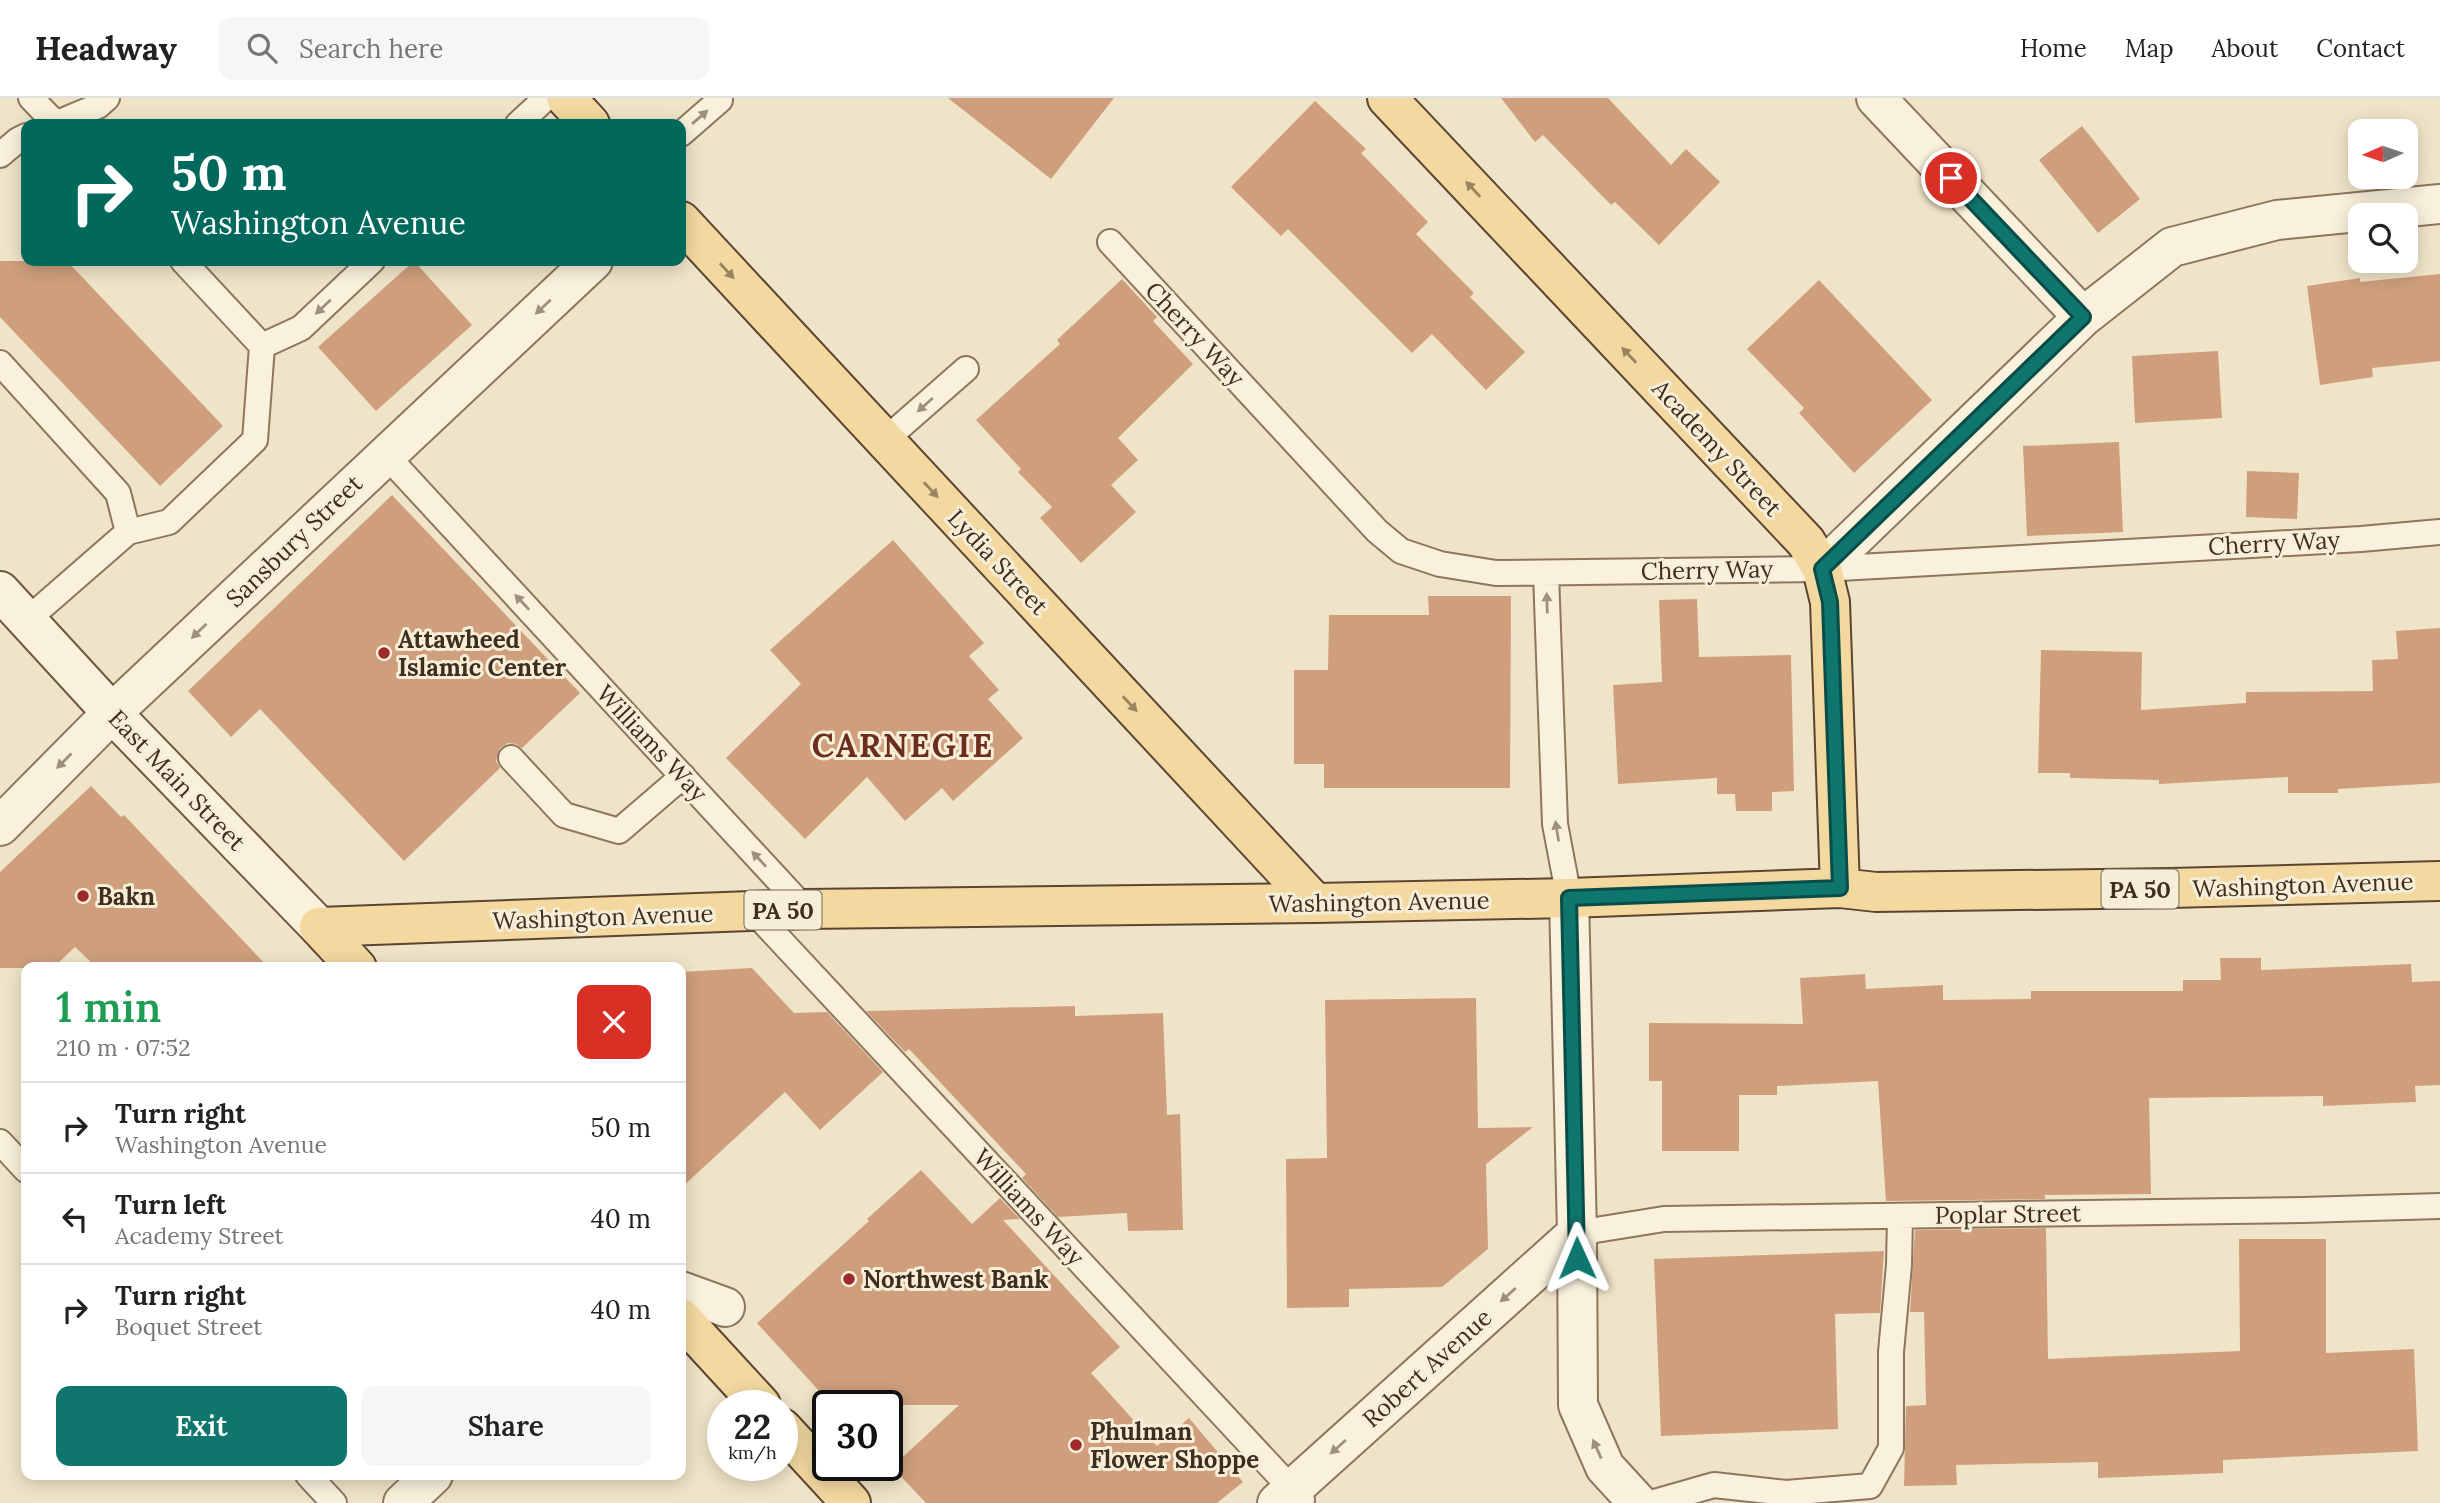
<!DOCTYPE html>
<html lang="en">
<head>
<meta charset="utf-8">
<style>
  :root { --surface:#fff; --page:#f6f6f6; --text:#222; --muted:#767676; --line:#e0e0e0; --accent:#0f766e }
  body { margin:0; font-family:Lora,serif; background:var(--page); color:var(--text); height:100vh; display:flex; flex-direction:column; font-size:26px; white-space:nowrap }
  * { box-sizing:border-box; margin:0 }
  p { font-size:23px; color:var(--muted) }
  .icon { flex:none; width:38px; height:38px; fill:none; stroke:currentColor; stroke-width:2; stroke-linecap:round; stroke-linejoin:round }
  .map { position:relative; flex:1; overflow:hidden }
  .drawer { position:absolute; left:21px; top:864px; width:665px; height:518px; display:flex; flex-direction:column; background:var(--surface); border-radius:14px; box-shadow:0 4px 18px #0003 }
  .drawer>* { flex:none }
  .banner { position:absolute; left:21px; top:21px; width:665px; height:147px; border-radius:14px; box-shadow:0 4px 18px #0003; background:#00695c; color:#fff; overflow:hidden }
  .needle { width:46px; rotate:267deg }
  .buttons { position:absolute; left:2348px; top:21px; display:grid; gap:14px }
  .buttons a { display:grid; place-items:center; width:70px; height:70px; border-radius:14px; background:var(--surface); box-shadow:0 4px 18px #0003; font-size:35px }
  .speed { position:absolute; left:707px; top:1292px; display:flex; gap:14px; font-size:35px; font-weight:700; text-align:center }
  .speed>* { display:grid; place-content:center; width:91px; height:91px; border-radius:50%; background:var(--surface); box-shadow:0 4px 18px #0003; line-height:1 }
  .speed small { font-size:18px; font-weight:400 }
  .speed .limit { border:4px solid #111; border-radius:10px; background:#fff; color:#111 }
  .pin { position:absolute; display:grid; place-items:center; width:60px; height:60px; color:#fff; margin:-30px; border:4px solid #fff; border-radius:50%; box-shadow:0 2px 7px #0007 }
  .me { position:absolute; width:77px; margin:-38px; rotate:359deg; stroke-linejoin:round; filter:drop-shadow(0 0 5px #0008) }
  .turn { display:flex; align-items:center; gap:24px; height:147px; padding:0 35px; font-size:32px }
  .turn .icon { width:91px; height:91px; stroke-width:2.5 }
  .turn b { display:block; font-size:49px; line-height:60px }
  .round { display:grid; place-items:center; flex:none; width:74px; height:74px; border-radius:14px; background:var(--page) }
  .headline { display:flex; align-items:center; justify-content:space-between; height:119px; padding:0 35px }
  h1 { font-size:42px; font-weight:600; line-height:52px; color:#1e9e55 }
  .cta { display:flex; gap:14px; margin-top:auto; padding:14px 35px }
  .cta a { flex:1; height:80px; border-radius:14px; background:var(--accent); color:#fff; font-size:28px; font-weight:600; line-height:80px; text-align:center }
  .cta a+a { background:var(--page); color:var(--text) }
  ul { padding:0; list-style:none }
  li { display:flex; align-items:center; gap:21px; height:91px; padding:0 35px; border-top:2px solid var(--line) }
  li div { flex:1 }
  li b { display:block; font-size:26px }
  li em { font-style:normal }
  header { display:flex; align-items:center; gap:42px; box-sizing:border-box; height:98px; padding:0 35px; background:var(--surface); border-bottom:2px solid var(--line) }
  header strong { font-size:33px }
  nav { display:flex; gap:38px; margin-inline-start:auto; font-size:24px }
  .search { width:490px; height:63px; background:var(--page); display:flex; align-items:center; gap:18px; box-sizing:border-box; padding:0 24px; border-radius:14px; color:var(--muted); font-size:26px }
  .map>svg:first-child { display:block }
</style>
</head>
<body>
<header>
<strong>Headway</strong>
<div class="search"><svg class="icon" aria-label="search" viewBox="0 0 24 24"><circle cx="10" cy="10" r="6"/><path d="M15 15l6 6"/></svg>Search here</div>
<nav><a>Home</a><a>Map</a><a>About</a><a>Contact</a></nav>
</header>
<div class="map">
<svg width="2440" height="1405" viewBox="0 0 2440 1405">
  <rect width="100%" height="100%" fill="#f0e4c8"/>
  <path fill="#cf9f7d" d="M 948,0 L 1114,0 L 1051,81 Z
    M 1501,0 L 1608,0 L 1671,67 L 1686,51 L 1720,84 L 1659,147 L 1615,104 L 1611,107 L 1543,37 L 1535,44 Z
    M 1315,3 L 1366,51 L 1361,55 L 1428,124 L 1416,136 L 1474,195 L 1470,199 L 1525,254 L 1486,292 L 1432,236 L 1412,255 L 1288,131 L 1281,138 L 1231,89 Z
    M 2082,28 L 2140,101 L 2098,135 L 2039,62 Z
    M 0,163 L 67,163 L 223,328 L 160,388 L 0,219 Z
    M 414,163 L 472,227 L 376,313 L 318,249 Z
    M 2440,176 L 2440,263 L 2372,270 L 2373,279 L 2320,287 L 2307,188 L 2360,180 L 2360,184 Z
    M 1122,181 L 1157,219 L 1153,223 L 1193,266 L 1118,340 L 1138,362 L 1111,387 L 1136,414 L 1081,465 L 1040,420 L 1052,409 L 1018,374 L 1021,371 L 976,322 L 1060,246 L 1057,242 Z
    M 1819,182 L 1932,302 L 1854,375 L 1799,315 L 1804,310 L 1747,251 Z
    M 2218,253 L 2222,320 L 2135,325 L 2132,258 Z
    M 2119,344 L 2123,434 L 2027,438 L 2023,348 Z
    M 2247,373 L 2299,375 L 2297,421 L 2246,419 Z
    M 392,397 L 580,595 L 522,650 L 516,646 L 508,645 L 500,650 L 496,663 L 500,670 L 404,763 L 260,611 L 231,639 L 188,593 Z
    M 893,442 L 984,545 L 969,558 L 999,592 L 988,601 L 1023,640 L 953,703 L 942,690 L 905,723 L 867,679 L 805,741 L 726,660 L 801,586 L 770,552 Z
    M 1428,498 L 1511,498 L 1510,690 L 1324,690 L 1324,666 L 1294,666 L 1294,572 L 1328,572 L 1329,517 L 1429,517 Z
    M 1697,501 L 1699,559 L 1791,557 L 1794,693 L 1772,694 L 1772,713 L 1736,713 L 1735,696 L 1717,696 L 1717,680 L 1618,686 L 1613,587 L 1662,584 L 1659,502 Z
    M 2440,530 L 2440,685 L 2338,691 L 2338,695 L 2288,695 L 2288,679 L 2159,686 L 2159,682 L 2070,680 L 2070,675 L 2038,675 L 2041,552 L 2142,554 L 2141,612 L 2246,605 L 2246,594 L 2373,593 L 2372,562 L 2398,561 L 2396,533 Z
    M 91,688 L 121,719 L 124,717 L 269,870 L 97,870 L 75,849 L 53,870 L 0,870 L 0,774 Z
    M 2220,860 L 2261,860 L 2261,872 L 2411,866 L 2412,884 L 2440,883 L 2440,987 L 2415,988 L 2416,1004 L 2323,1008 L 2323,998 L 2149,1000 L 2151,1096 L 2045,1097 L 2045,1101 L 1886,1103 L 1878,983 L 1777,988 L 1777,997 L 1739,997 L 1739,1053 L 1662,1053 L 1662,983 L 1649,983 L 1649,925 L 1803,926 L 1800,880 L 1865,876 L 1866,891 L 1943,887 L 1943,902 L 2031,901 L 2031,893 L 2183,893 L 2183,882 L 2221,882 Z
    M 752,870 L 794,915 L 827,914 L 883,974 L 820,1032 L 785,994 L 681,1090 L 681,874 Z
    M 1476,900 L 1478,1030 L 1533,1029 L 1486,1066 L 1488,1151 L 1442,1189 L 1349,1191 L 1349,1209 L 1287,1210 L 1286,1061 L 1327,1060 L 1325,902 Z
    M 1075,908 L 1075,918 L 1163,915 L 1167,1017 L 1180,1016 L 1183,1132 L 1128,1133 L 1127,1115 L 1058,1119 L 1022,1080 L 1026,1076 L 909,951 L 905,954 L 866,913 Z
    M 921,1072 L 972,1126 L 1000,1100 L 1020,1121 L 1003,1122 L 1120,1249 L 1091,1275 L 1157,1348 L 1189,1320 L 1243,1384 L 1217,1405 L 926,1405 L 892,1369 L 959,1307 L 832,1307 L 757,1225 L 869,1123 L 867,1121 Z
    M 2046,1130 L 2048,1261 L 2240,1253 L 2239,1141 L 2326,1141 L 2326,1255 L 2414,1251 L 2418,1353 L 2223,1362 L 2223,1375 L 2098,1380 L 2098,1364 L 1956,1367 L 1957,1387 L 1904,1388 L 1906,1308 L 1926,1307 L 1924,1214 L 1910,1214 L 1915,1132 Z
    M 1884,1153 L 1880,1215 L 1835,1216 L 1838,1331 L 1661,1338 L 1654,1161 Z"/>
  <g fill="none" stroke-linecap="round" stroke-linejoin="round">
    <defs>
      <path id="service" d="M 31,0 L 56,26
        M 55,26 L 98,8 L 107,0
        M 518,26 L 546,0
        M 681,36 L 720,2
        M 0,57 L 18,42 L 26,38
        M 1110,144 L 1377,433 L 1401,453 L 1440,466 L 1496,475 L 1822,471 L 2361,441 L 2440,434
        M 262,248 L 301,230 L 372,163
        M 0,265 L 118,395 L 128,434
        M 885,342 L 966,271
        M 385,356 L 805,811
        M 1546,475 L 1555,726 L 1569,800
        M 27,522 L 128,434 L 169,424 L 255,342 L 262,248 L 183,163
        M 511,660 L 564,717 L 619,733 L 683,678
        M 754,814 L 1302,1402
        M 0,1044 L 26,1072
        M 1577,1135 L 1664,1121 L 2303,1112 L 2440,1108
        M 308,1377 L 334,1405
        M 1651,1405 L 1714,1387 L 1786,1395 L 1870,1388 L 1891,1350 L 1891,1254 L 1899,1167 L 1900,1118"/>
      <path id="minor" d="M 1876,0 L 2083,219
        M 1822,471 L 2083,219 L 2172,149 L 2277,122 L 2440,106
        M 0,728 L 112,615 L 593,163
        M 1569,800 L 1577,1135 L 1578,1307 L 1605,1369 L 1638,1405
        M 681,1193 L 725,1209
        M 403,1405 L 433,1377
        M 1277,1405 L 1577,1135"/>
      <path id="secondary" d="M 0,493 L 112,615 L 319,829"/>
      <path id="primary" d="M 566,0 L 590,26
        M 1387,0 L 1806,444 L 1822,471 L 1830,504 L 1840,790
        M 681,123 L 1315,805
        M 319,829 L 805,811 L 1315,805 L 1569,800 L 1840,790 L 1876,794 L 2170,790 L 2440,783
        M 319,829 L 357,870
        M 681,1220 L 761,1307
        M 782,1330 L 851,1405"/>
    </defs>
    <use href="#service" stroke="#8d765c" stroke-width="28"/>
    <use href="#minor" stroke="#8d765c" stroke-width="42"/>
    <use href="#secondary" stroke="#6f573f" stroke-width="42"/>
    <use href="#primary" stroke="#5b4430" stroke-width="42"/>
    <use href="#service" stroke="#faf1dc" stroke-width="24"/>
    <use href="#minor" stroke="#faf1dc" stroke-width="38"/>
    <use href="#secondary" stroke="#faf1dc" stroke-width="38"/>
    <use href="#primary" stroke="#f3d9a0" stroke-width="38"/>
  </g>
  <defs><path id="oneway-solid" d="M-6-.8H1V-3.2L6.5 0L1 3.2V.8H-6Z" transform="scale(1.75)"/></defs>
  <g fill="#9c907e">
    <use href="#oneway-solid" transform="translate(700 19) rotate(-41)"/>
    <use href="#oneway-solid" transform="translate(323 209) rotate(137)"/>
    <use href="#oneway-solid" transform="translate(543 209) rotate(137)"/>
    <use href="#oneway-solid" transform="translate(925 307) rotate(138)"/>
    <use href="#oneway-solid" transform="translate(522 504) rotate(-133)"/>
    <use href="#oneway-solid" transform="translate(1547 505) rotate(-92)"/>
    <use href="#oneway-solid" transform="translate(199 533) rotate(136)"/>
    <use href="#oneway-solid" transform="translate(64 663) rotate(135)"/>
    <use href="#oneway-solid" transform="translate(1557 733) rotate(-99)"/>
    <use href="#oneway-solid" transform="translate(759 761) rotate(-133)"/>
    <use href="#oneway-solid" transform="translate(1508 1197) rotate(138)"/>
    <use href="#oneway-solid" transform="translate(1338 1349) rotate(138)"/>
    <use href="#oneway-solid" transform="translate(1597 1351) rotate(-114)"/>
  </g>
  <g fill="#988460">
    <use href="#oneway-solid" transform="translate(1473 91) rotate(-133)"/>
    <use href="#oneway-solid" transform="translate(727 173) rotate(47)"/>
    <use href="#oneway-solid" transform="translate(1629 257) rotate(-133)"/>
    <use href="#oneway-solid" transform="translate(931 392) rotate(47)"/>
    <use href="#oneway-solid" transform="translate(1130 606) rotate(47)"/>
  </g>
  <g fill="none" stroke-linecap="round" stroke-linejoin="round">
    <defs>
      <path id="route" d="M 1577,1160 L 1569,800 L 1840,790 L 1830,504 L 1822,471 L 2083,219 L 1951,80"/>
    </defs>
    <use href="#route" stroke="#0a4d48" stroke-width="18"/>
    <use href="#route" stroke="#0f766e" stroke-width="12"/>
  </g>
  <g fill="#9e2a2b" stroke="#f7eed8" stroke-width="2.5">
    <circle cx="384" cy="555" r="7"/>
    <circle cx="83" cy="798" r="7"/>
    <circle cx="849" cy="1181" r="7"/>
    <circle cx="1076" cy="1347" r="7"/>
  </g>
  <g text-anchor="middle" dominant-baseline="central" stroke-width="6" stroke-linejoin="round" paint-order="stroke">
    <g fill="#f7eed8" stroke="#756857" stroke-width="2">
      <rect x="2101.5" y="771.5" width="77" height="39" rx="5"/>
      <rect x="744.5" y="792.5" width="77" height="39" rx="5"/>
    </g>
    <g font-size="23" font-weight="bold" fill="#3d2e20">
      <text x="2140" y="791">PA 50</text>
      <text x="783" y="812">PA 50</text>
    </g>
    <g font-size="24" fill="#3d2e20" stroke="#f7eed8">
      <text transform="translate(1195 236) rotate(47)">Cherry Way</text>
      <text transform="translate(1717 350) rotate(47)">Academy Street</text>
      <text transform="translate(294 443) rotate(-44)">Sansbury Street</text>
      <text transform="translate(2274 445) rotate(-3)">Cherry Way</text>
      <text transform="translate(998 464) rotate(47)">Lydia Street</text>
      <text transform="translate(1707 472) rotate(-1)">Cherry Way</text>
      <text transform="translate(652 645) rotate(47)">Williams Way</text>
      <text transform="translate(177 682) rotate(46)">East Main Street</text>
      <text transform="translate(2303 787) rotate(-2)">Washington Avenue</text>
      <text transform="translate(1379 804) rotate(-1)">Washington Avenue</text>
      <text transform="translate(603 819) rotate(-2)">Washington Avenue</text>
      <text transform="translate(1029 1109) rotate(47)">Williams Way</text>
      <text transform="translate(2008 1116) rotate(-1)">Poplar Street</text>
      <text transform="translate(1427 1270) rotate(-42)">Robert Avenue</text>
    </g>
    <g font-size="24" font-weight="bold" fill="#3d2e20" stroke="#f7eed8" text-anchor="start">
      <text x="398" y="541">Attawheed<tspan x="398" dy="28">Islamic Center</tspan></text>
      <text x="97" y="798">Bakn</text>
      <text x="863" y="1181">Northwest Bank</text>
      <text x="1090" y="1333">Phulman<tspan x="1090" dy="28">Flower Shoppe</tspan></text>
    </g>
    <g font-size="32" font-weight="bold" letter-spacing="2" fill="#6b2e1e" stroke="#f7eed8">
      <text x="903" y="647">CARNEGIE</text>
    </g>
  </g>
</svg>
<div class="buttons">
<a><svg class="needle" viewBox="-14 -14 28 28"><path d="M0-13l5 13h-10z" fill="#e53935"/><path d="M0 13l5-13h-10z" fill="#767676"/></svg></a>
<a><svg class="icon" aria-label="search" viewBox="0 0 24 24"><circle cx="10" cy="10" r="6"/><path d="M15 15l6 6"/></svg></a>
</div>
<div class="speed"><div>22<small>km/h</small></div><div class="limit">30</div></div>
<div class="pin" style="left:1951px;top:80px;background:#d93025"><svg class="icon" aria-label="arrive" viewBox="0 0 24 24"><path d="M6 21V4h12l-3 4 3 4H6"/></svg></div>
<svg class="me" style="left:1577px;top:1160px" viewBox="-20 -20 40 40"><path d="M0-17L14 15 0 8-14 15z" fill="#0f766e" stroke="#fff" stroke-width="4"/></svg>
<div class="banner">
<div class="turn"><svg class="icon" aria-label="right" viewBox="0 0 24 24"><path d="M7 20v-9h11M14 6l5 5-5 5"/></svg><div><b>50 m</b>Washington Avenue</div></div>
</div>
<section class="drawer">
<div class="headline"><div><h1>1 min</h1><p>210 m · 07:52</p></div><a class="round" style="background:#d93025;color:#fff"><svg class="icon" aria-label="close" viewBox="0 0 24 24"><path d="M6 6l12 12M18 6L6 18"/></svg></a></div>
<ul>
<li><svg class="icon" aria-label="right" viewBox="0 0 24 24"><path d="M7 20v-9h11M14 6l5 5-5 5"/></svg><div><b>Turn right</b><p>Washington Avenue</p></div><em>50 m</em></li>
<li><svg class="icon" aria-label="left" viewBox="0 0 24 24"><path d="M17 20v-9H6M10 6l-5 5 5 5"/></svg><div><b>Turn left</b><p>Academy Street</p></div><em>40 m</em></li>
<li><svg class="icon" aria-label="right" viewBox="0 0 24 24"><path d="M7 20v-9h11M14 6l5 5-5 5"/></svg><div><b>Turn right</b><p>Boquet Street</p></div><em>40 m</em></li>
</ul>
<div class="cta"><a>Exit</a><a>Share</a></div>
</section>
</div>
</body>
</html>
